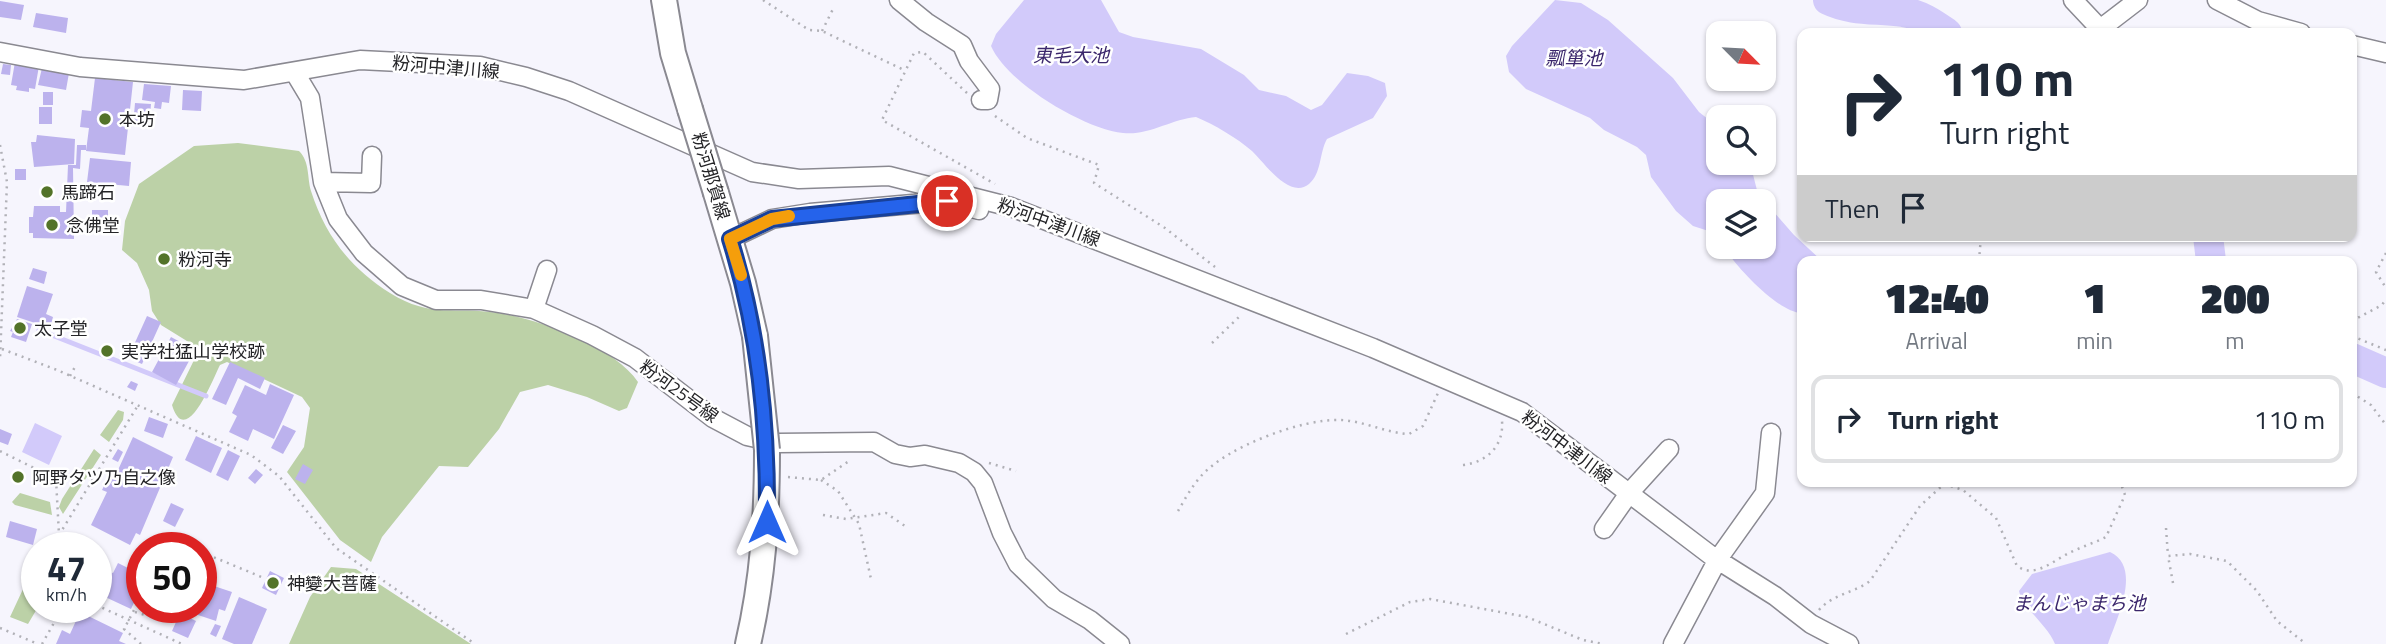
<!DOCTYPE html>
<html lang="en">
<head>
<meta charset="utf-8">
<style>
  :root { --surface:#fff; --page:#f6f6f7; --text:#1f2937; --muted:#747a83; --line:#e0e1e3 }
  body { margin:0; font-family:"Titillium Web","Noto Sans JP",sans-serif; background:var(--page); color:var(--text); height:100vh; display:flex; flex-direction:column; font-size:26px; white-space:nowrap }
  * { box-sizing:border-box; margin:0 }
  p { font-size:23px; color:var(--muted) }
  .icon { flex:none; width:38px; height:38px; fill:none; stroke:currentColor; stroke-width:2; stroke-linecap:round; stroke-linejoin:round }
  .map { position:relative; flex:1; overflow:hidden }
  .drawer { position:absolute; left:1797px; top:256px; width:560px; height:231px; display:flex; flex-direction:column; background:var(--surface); border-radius:14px; box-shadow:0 2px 5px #0004 }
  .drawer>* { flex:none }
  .top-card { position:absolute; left:1797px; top:28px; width:560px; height:214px; border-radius:14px; box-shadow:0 2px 5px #0004; background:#fff; color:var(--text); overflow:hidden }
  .needle { width:46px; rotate:114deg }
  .buttons { position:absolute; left:1706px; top:21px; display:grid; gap:14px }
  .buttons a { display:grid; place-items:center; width:70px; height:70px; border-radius:14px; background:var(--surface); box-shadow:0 2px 5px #0004; font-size:35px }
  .speed { position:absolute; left:21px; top:532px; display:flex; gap:14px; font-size:35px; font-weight:700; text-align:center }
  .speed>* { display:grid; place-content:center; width:91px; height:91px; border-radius:50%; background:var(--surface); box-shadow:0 2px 5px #0004; line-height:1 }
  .speed small { font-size:18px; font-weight:400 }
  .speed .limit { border:10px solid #d22; background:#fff; color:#111 }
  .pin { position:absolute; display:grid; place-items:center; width:60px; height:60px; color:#fff; margin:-30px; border:4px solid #fff; border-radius:50%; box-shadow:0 2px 7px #0007 }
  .me { position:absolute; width:77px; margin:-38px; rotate:0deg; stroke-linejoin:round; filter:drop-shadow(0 0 5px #0008) }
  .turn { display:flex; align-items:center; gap:24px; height:147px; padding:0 28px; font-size:32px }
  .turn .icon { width:91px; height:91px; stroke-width:2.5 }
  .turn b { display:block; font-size:49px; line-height:60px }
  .then { display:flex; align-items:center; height:66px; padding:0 28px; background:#0003; gap:14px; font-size:26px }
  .eta { display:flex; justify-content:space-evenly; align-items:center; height:119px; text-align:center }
  .eta b { font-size:42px; font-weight:800; line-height:49px }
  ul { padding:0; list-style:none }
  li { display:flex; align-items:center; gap:21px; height:88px; margin:0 14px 10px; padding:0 14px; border:4px solid var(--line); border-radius:14px }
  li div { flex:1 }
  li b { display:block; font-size:26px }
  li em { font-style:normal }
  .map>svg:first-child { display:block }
</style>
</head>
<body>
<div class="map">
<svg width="2386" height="644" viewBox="0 0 2386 644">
  <rect width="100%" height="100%" fill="#f6f5fd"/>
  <path fill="#bcd1a7" d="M 238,143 L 299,151 C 310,162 307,177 311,191 C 325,235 350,268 390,293 C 432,319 454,306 498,313 C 539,319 614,346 638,382 L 627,408 L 619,411 L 587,397 L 548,385 L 520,392 L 499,429 L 468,467 L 439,466 L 382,537 L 371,562 L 340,540 L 287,472 L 304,447 L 310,408 L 302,397 L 227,362 L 220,365 C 214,376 186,451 172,405 L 197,354 L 195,346 L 161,325 L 152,311 L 149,290 L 137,263 L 122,250 L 125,221 L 139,184 L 194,146 Z
    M 118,410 L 124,412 L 123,420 L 109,442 L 100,435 Z
    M 94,449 L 101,455 L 63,514 L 59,507 L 62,499 Z
    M 20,493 L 50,502 L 52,515 L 15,505 L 12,502 Z
    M 37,559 L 38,607 L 28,624 L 10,617 Z
    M 331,567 L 356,569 L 471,644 L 289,644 L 310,597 Z"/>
  <path fill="#d2cafa" d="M 1024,0 L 1101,0 L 1119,32 L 1133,37 L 1201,49 L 1244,75 L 1259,90 L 1286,96 L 1311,110 L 1322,105 L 1347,73 L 1368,76 L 1385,83 L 1387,96 L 1373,118 L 1327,139 C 1319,153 1322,173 1309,184 C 1289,200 1264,162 1252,151 C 1237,138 1215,125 1196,117 C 1172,119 1148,136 1123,133 C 1084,129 1007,83 991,46 L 996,34 Z
    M 1555,0 L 1581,3 L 1608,20 L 1673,78 L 1699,112 L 1718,127 L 1718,163 L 1750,163 L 1758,194 L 1794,235 L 1822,261 L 1802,261 L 1802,313 C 1780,314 1735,266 1724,247 L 1764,247 L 1764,201 L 1718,201 L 1718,234 L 1693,226 L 1676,211 L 1651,177 L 1646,155 L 1637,147 L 1604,130 L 1590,118 L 1526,89 L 1509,72 L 1506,56 L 1512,46 Z
    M 35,423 L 62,436 L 49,465 L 22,452 Z
    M 2110,552 C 2143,567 2116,620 2108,644 L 2055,644 C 2046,623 2023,609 2019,591 L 2032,574 Z"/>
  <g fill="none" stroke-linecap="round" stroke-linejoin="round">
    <path stroke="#d2cafa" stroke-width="5" d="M 39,330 L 206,396"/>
    <path stroke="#d2cafa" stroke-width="30" d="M 1828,0 C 1853,12 1877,8 1903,12 C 1920,14 1934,24 1947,33
      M 2208,236 L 2211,261
      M 2352,358 L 2386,373"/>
  </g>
  <path fill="#bcb2ed" d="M 0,1 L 24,5 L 21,20 L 0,17 Z
    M 36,13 L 68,18 L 66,33 L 33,27 Z
    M 15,62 L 39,66 L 35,89 L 29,88 L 29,92 L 16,90 L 17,86 L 11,85 Z
    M 3,64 L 11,65 L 10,75 L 1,74 Z
    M 42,68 L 69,73 L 66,90 L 38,85 Z
    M 95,78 L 133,82 L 125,155 L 86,151 L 89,128 L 80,127 L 82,110 L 91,111 Z
    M 144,84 L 171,86 L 169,103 L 162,102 L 161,109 L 154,108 L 155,102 L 142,100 Z
    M 183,90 L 202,91 L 201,111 L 182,110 Z
    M 43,92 L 53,92 L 53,105 L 43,105 Z
    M 135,103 L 151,104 L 149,128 L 133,126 Z
    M 39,107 L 52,107 L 52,124 L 39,124 Z
    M 37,135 L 75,139 L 74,164 L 34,167 L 31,142 L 36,142 Z
    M 77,145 L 86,145 L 86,150 L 81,150 L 80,169 L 73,168 L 74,239 L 33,238 L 33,233 L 29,233 L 29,217 L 33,217 L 34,206 L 60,206 L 60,212 L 66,212 L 68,165 L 76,165 Z
    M 90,158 L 131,162 L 129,186 L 87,182 Z
    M 15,169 L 26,169 L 26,180 L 15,180 Z
    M 92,210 L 108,210 L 108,228 L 92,228 Z
    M 33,268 L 47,272 L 44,284 L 29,279 Z
    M 27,286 L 53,294 L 46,314 L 53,317 L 50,328 L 17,317 Z
    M 147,316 L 161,322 L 142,364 L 128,358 Z
    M 17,319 L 32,324 L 26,342 L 11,337 L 13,332 L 10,331 Z
    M 171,337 L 195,350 L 176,385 L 152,372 Z
    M 230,362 L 265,378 L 260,389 L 238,378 L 226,405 L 212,399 Z
    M 131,381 L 138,384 L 135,391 L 127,387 Z
    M 270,384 L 294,395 L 274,439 L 253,429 L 248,441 L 229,432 L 237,416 L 232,413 L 245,385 L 266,395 Z
    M 149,417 L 168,424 L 163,438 L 144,431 Z
    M 283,425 L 296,431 L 283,454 L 271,448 Z
    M 0,429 L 12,434 L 8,445 L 0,442 Z
    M 196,436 L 222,448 L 211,473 L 185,460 Z
    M 133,437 L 173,457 L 140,535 L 136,533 L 130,545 L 91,525 L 107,492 L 102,490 L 113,468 L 118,470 Z
    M 118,449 L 123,452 L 118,462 L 112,459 Z
    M 228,450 L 240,456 L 228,481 L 216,475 Z
    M 303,464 L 313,470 L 305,484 L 295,479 Z
    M 256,469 L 263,475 L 255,484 L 248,478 Z
    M 171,503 L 184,509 L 175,527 L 163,521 Z
    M 10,521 L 37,529 L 33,545 L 6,537 Z
    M 118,563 L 142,575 L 142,586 L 131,609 L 103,596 L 107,587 L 101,584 L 107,571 L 113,573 Z
    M 201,567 L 216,572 L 211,585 L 232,592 L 225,611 L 219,609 L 216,621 L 186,611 L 187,607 L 201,607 Z
    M 270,571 L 284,578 L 276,595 L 262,588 Z
    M 239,597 L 267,609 L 252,644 L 234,644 L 222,639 Z
    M 80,612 L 123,633 L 119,641 L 126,644 L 56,644 L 62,630 L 70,634 Z
    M 180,613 L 196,621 L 188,638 L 172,631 Z
    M 215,624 L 221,626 L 216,637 L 210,634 Z"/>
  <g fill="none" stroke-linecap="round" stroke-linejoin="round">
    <defs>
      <path id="minor" d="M 899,0 L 926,22 L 962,45 L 969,61 L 990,89 L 988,100 L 981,100
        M 2073,0 L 2104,33
        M 2217,0 L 2258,21 L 2301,33
        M 2095,33 L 2138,0
        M 2352,45 L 2386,53
        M 0,52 L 80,67 L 244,80 L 360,60 L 480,66 L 526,77 L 569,91 L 752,172 L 799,179 L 889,176 L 1011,207 L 1373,348 L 1522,412 L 1713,557 L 1775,596 L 1811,624 L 1849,644
        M 295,73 L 310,98 L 323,182 L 338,219 L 364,253 L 402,286 L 436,300 L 481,300 L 534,309 L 592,335 L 635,358 L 713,418 L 747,436 L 778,443 L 874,442 L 895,454 L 910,457 L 925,455 L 959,463 L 974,472 L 983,483 L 1002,533 L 1018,564 L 1054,599 L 1090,620 L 1120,644
        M 323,182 L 371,183 L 372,156
        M 730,239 L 772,219 L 810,213 L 947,201 L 979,210
        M 534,309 L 547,270
        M 1604,529 L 1630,492 L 1669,449
        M 1673,644 L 1718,559 L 1765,493 L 1771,433"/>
      <path id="secondary" d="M 664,0 L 673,53 L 690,109
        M 716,193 L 743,283 L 755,336
        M 748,644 C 763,579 767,517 767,450"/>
    </defs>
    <use href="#minor" stroke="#8a8991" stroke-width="21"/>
    <use href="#secondary" stroke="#8a8991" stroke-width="28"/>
    <path stroke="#b1b1b7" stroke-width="2.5" stroke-dasharray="2 5" stroke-linecap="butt" d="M 763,0 L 809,30 L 822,31 L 904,70
      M 822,31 L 834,7
      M 967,93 L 923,52 L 914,53 L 882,120 L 995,184
      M 995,116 L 1027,138 L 1099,165 L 1094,183 L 1165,228 L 1215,267
      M 0,145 L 7,182 L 0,359
      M 2386,253 L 2376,272 L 2386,288
      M 1979,261 L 1981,236
      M 2352,321 L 2382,305 L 2386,299
      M 2352,336 L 2386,350
      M 1212,343 L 1242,314
      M 2,349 L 57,370 L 251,455 L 279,476 L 336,548 L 475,644
      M 70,376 L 76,365
      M 2352,393 L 2371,405 L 2386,425
      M 0,451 L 56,479 L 59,535
      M 989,463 L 1016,471
      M 1463,465 C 1487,462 1504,446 1502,421
      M 788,477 L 821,480 L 849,461
      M 821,480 L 838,491 L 859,524 L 871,579
      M 1178,511 C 1185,499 1192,486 1202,475 C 1227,447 1303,418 1341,420 C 1364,421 1386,433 1409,434 L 1423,426 L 1438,393
      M 823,515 L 846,519 L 886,513 L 905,526
      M 2166,528 L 2168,556
      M 59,535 L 137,407
      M 59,535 L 85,548
      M 201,552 L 264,578
      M 96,553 L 104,557 L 96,572
      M 96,573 L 104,577
      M 2173,583 L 2168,556 L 2190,554 L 2227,561 L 2257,591 L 2277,621 L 2306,644
      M 96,605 L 182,644
      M 1819,610 C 1833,594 1854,593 1870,581 L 1920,506 L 1944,484 L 1963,490 L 1996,518 L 2017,566 C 2035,579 2054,560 2069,553 C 2081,547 2094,543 2106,537 L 2125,495 L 2120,481
      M 135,612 L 145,615 L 157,607
      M 0,628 L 38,644
      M 1346,634 L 1410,602 L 1430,599 L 1527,617 L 1583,640 L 1603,644
      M 42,644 L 63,607
      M 141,644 L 124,629 L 142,595"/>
    <use href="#minor" stroke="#fff" stroke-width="18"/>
    <use href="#secondary" stroke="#fff" stroke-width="24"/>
    <defs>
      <path id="secondary-bridge" d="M 690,109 L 716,193
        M 755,336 L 767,450"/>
    </defs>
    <use href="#secondary-bridge" stroke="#8a8991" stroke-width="28" stroke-linecap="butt"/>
    <use href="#secondary-bridge" stroke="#fff" stroke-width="24"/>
  </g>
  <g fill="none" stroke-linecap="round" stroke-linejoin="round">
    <defs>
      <path id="route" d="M 767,522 C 768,424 759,332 730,239 L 772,219 L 947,201"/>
    </defs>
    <use href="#route" stroke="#184099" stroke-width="18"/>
    <use href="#route" stroke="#2563eb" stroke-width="12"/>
    <path stroke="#f59e0b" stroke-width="12" d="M 741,275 L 730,239 L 772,219 L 789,216"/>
  </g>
  <g fill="#537329" stroke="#fff" stroke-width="2.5">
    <circle cx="105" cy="119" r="7"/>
    <circle cx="47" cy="192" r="7"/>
    <circle cx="52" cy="225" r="7"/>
    <circle cx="164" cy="259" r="7"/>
    <circle cx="20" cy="328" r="7"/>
    <circle cx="107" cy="351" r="7"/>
    <circle cx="18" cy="477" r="7"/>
    <circle cx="273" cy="583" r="7"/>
  </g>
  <g text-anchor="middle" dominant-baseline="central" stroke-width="5" stroke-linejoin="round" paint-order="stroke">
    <g font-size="18" fill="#242427" stroke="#fff">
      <text transform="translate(446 67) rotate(5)">粉河中津川線</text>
      <text transform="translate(711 176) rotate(73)">粉河那賀線</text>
      <text transform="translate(1049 222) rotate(20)">粉河中津川線</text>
      <text transform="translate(679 391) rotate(36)">粉河25号線</text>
      <text transform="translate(1567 447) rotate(37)">粉河中津川線</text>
    </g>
    <g font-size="18" fill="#242427" stroke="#fff" text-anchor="start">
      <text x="119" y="119">本坊</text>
      <text x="61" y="192">馬蹄石</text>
      <text x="66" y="225">念佛堂</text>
      <text x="178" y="259">粉河寺</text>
      <text x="34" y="328">太子堂</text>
      <text x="121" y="351">実学社猛山学校跡</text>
      <text x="32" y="477">阿野タツ乃自之像</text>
      <text x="287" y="583">神變大菩薩</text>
    </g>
    <g font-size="19" font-style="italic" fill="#3b276c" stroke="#fff">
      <text x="1071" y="54">東毛大池</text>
      <text x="1574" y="57">瓢箪池</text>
      <text x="2079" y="602">まんじゃまち池</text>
    </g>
  </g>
</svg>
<div class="buttons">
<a><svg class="needle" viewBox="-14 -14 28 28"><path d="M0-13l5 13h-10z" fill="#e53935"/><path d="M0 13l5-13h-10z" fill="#747a83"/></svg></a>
<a><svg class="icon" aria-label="search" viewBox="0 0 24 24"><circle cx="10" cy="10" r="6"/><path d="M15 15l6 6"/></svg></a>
<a><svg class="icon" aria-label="layers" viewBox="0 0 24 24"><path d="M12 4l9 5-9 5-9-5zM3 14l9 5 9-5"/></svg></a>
</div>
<div class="speed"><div>47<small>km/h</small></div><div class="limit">50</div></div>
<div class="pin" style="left:947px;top:201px;background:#d93025"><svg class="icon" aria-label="arrive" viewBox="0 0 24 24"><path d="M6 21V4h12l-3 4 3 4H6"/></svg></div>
<svg class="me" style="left:767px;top:522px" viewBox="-20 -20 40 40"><path d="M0-17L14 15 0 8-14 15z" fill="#2563eb" stroke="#fff" stroke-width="4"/></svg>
<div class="top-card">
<div class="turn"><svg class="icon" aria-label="right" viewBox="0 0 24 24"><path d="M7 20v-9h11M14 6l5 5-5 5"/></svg><div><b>110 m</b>Turn right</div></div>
<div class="then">Then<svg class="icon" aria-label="arrive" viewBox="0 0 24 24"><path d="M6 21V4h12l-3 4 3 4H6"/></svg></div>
</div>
<section class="drawer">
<div class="eta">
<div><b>12:40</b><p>Arrival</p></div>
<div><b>1</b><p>min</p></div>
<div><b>200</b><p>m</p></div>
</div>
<ul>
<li><svg class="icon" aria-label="right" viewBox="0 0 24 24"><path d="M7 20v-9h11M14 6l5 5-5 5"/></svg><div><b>Turn right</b></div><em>110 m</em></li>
</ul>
</section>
</div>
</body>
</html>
